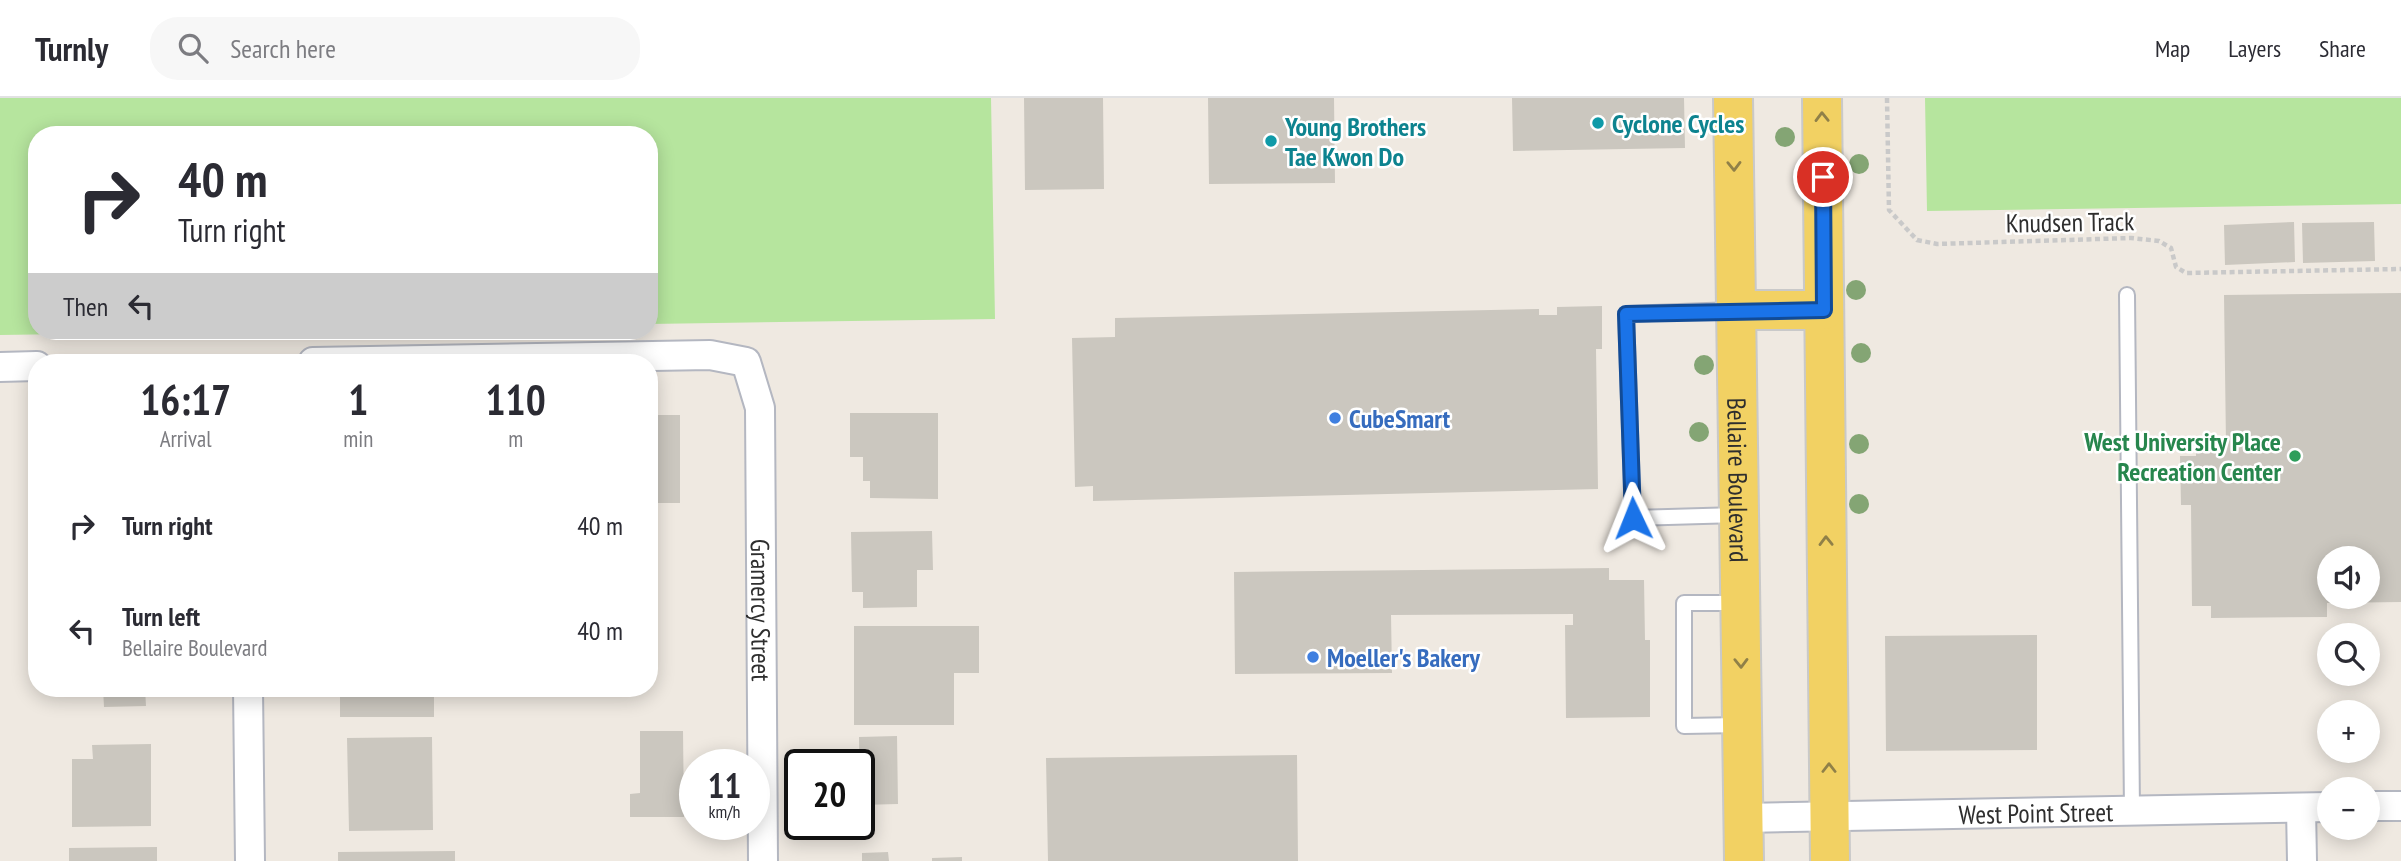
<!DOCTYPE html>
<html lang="en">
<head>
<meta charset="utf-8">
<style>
  :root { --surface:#fff; --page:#f7f7f7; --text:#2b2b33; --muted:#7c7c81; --line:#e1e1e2 }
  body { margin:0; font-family:"PT Sans Narrow",sans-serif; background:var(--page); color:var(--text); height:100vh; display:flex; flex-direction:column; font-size:26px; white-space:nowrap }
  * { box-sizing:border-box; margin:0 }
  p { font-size:23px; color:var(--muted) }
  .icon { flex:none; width:38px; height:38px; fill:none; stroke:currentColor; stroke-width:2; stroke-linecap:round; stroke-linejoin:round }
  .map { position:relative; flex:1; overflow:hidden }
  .sheet { position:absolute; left:28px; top:256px; width:630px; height:343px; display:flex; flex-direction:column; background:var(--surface); border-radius:28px; box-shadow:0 4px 18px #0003 }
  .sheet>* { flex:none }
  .top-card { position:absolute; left:28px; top:28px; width:630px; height:214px; border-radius:28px; box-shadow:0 4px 18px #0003; background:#fff; color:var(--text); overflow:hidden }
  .controls { position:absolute; left:2317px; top:448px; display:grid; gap:14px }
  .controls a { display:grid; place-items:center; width:63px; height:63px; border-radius:50%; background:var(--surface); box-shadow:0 4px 18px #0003; font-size:35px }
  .speed { position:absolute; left:679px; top:651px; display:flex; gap:14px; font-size:35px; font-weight:700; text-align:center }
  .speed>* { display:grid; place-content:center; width:91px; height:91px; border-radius:50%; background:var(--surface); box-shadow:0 4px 18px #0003; line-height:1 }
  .speed small { font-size:18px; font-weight:400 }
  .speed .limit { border:4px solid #111; border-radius:10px; background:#fff; color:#111 }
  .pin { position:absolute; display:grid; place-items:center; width:60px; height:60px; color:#fff; margin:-30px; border:4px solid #fff; border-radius:50%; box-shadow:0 2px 7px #0007 }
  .me { position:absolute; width:77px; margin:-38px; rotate:358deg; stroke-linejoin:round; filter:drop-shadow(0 0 5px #0008) }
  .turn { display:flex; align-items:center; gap:24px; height:147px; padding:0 35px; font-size:32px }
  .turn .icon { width:91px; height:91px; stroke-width:2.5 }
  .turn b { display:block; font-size:49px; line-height:60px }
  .then { display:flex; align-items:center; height:66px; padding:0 35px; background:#0003; gap:14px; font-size:26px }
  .eta { display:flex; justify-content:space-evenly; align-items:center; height:119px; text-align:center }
  .eta b { font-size:42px; font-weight:600; line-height:49px }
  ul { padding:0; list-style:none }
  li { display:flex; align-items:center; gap:21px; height:105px; padding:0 35px }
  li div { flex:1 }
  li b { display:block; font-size:26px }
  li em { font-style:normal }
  header { display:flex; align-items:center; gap:42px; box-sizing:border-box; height:98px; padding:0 35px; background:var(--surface); border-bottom:2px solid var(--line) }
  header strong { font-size:33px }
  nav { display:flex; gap:38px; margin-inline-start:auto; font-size:24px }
  .search { width:490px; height:63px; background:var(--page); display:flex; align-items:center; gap:18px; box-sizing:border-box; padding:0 24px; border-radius:28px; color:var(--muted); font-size:26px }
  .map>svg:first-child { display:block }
</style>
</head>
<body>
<header>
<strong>Turnly</strong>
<div class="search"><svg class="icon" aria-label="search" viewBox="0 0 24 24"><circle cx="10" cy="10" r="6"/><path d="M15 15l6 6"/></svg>Search here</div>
<nav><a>Map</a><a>Layers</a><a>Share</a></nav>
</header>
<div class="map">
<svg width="2401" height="763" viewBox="0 0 2401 763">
  <rect width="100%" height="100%" fill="#efe9e1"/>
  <path fill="#b6e59e" d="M 0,0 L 991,0 L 995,221 L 649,226 L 649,37 L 37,37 L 37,233 L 268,233 L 0,237 Z
    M 1925,0 L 2401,0 L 2401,106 L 1927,113 Z"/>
  <path fill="#cbc7bf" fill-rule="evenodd" d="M 1024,0 L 1103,0 L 1104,91 L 1025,92 Z
    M 1208,0 L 1334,0 L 1335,85 L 1209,86 Z
    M 1512,0 L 1684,0 L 1685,50 L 1513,53 Z
    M 2294,124 L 2295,164 L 2225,167 L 2224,127 Z
    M 2374,124 L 2375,163 L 2303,165 L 2302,125 Z
    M 2401,195 L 2401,504 L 2327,505 L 2327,519 L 2211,520 L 2211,508 L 2192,508 L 2191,407 L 2181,407 L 2180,358 L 2196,358 L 2196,346 L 2226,346 L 2224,197 ZM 2329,460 L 2368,460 L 2368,499 L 2329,499 Z
    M 1602,208 L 1602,251 L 1596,251 L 1598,391 L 1093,403 L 1093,388 L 1075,389 L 1072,240 L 1115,239 L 1115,220 L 1539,211 L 1539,217 L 1557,217 L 1557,209 Z
    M 850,315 L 938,315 L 938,401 L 870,400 L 870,383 L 863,383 L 863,359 L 850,359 Z
    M 649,317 L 680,317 L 680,405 L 649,405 Z
    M 932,433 L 933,472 L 917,472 L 917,509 L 863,510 L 863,494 L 852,494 L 851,434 Z
    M 1609,470 L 1609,482 L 1644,482 L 1645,542 L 1650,542 L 1650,619 L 1566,620 L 1565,527 L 1573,527 L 1573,516 L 1391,517 L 1392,575 L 1235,576 L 1234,474 Z
    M 854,528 L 979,528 L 979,575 L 954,575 L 954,627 L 854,627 Z
    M 2037,537 L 2037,652 L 1886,653 L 1885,538 Z
    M 103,590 L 145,590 L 146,608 L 104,609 Z
    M 340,590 L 439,590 L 439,595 L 434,595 L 434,619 L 340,619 Z
    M 640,633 L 683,633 L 684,719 L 630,719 L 630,696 L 640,695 Z
    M 897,638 L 898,706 L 860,707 L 859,639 Z
    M 432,639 L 433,732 L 349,733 L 347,640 Z
    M 151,646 L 151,728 L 72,729 L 72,661 L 93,661 L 92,647 Z
    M 1297,657 L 1298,763 L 1048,763 L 1046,660 Z
    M 157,749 L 157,763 L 69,763 L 69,750 Z
    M 455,753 L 455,763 L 338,763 L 338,754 Z
    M 888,754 L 889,763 L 862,763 L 862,755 Z
    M 962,759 L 962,763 L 932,763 L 932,760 Z"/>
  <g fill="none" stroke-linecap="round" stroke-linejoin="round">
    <defs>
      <path id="service" d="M 2127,197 L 2132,713
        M 1734,212 L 1626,216 L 1633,420 L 1738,417
        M 1739,505 L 1684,505 L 1684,628 L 1741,627"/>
      <g id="minor">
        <path id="s1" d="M 313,264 L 710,257 L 746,264 L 760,310 L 763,763"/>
        <path d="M 0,269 L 37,268"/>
        <path d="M 248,590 L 250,763"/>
        <path d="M 2368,708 L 2401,708"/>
        <path d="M 2301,710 L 2302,763"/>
        <path id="s2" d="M 1744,720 L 2329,709"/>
      </g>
      <g id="primary">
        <path id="s3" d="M 1733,0 L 1744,763"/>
        <path d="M 1822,0 L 1830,763"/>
        <path d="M 1736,212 L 1824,212"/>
      </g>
    </defs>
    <use href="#service" stroke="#b4b7c1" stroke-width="18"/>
    <use href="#minor" stroke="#b4b7c1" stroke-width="32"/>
    <use href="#primary" stroke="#c9c9c9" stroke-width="42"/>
    <path stroke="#c9c9c9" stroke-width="4.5" stroke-dasharray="5 3.5" stroke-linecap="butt" d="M 1887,0 L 1889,112 L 1917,142 L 1937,146 L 2131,140 L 2159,143 L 2171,150 L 2176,169 L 2186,175 L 2401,171"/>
    <use href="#service" stroke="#fff" stroke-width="14"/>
    <use href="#minor" stroke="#fff" stroke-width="28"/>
    <use href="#primary" stroke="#f2d163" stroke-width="38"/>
  </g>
  <g fill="#84a574">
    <circle cx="1785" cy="39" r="10"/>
    <circle cx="1859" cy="66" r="10"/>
    <circle cx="1856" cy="192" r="10"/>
    <circle cx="1861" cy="255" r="10"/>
    <circle cx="1704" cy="267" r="10"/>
    <circle cx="1699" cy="334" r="10"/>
    <circle cx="1859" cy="346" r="10"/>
    <circle cx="1859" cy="406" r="10"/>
  </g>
  <defs><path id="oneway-chevron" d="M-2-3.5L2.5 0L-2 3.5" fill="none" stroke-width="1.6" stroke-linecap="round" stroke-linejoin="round" transform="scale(1.75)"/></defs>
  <g stroke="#908048">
    <use href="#oneway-chevron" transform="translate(1822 19) rotate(-91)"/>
    <use href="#oneway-chevron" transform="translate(1734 68) rotate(89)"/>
    <use href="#oneway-chevron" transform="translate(1826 443) rotate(-91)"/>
    <use href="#oneway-chevron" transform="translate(1741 565) rotate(89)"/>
    <use href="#oneway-chevron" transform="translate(1829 670) rotate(-90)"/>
  </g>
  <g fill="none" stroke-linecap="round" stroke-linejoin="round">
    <defs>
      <path id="route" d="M 1633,420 L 1626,216 L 1824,212 L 1823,79"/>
    </defs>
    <use href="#route" stroke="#114b97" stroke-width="18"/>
    <use href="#route" stroke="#1a73e8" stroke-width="12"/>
  </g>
  <g fill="#0f9aa8" stroke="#fff" stroke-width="2.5">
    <circle cx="1598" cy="25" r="7"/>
    <circle cx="1271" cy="43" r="7"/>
  </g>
  <g fill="#3f7fe0" stroke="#fff" stroke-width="2.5">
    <circle cx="1335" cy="320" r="7"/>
    <circle cx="1313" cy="559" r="7"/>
  </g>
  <circle fill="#2e9e5b" stroke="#fff" stroke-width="2.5" cx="2295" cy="358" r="7"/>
  <g text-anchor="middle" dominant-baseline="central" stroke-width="5" stroke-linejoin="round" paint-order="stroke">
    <g font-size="26" font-weight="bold" fill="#0d838f" stroke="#fff" text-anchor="start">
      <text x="1612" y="25">Cyclone Cycles</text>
      <text x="1285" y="28">Young Brothers<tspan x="1285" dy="30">Tae Kwon Do</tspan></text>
    </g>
    <g font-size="26" fill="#2e2e2e" stroke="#fff">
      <text transform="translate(2070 124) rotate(-1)">Knudsen Track</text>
      <text stroke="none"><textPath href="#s3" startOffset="382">Bellaire Boulevard</textPath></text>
      <text stroke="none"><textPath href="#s1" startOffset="684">Gramercy Street</textPath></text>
      <text stroke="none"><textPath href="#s2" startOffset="292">West Point Street</textPath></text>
    </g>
    <g font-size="26" font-weight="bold" fill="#366cbe" stroke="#fff" text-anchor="start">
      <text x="1349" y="320">CubeSmart</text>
      <text x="1327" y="559">Moeller's Bakery</text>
    </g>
    <g font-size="26" font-weight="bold" fill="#27864d" stroke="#fff" text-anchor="end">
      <text x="2281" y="343">West University Place<tspan x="2281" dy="30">Recreation Center</tspan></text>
    </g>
  </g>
</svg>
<div class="controls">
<a><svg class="icon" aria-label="sound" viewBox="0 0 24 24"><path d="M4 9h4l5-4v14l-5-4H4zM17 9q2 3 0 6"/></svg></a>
<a><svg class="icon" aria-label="search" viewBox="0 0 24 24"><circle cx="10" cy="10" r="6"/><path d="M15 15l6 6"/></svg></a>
<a>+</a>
<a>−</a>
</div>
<div class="speed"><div>11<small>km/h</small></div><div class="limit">20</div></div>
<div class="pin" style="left:1823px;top:79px;background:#d93025"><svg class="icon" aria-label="arrive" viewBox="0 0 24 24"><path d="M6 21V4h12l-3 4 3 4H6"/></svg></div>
<svg class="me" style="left:1633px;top:420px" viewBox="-20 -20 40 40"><path d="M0-17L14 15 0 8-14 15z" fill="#1a73e8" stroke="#fff" stroke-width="4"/></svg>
<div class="top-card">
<div class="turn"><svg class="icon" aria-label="right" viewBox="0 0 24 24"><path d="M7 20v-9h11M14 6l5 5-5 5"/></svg><div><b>40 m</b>Turn right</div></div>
<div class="then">Then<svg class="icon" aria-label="left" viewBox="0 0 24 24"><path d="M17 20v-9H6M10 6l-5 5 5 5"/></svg></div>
</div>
<section class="sheet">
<div class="eta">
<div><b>16:17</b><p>Arrival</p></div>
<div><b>1</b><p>min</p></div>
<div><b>110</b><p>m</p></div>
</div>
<ul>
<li><svg class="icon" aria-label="right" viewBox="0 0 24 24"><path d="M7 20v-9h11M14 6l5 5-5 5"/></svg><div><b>Turn right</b></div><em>40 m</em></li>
<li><svg class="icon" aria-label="left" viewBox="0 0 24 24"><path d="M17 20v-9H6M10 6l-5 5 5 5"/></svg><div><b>Turn left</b><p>Bellaire Boulevard</p></div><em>40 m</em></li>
</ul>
</section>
</div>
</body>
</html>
